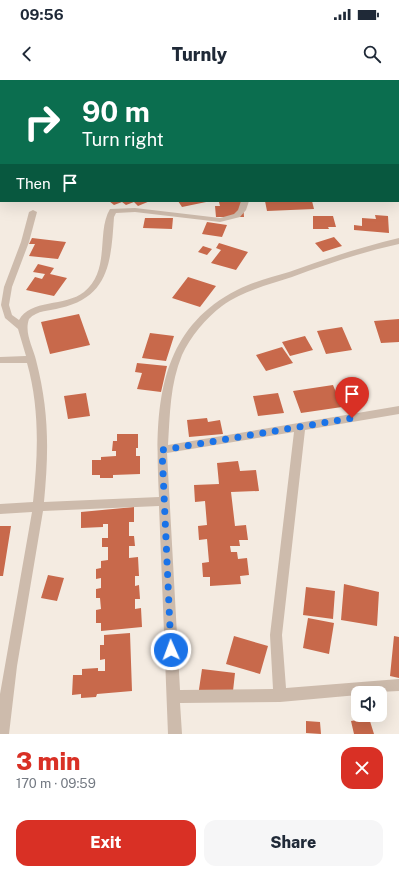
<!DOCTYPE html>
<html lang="en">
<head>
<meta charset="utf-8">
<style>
  :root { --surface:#fff; --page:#f6f6f7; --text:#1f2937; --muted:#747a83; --accent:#d93025 }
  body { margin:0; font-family:"Public Sans",sans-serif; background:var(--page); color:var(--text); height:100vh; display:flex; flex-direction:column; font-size:15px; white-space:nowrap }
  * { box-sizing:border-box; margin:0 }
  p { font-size:13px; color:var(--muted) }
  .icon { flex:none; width:22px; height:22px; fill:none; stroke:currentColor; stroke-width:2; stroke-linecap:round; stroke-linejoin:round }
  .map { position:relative; height:654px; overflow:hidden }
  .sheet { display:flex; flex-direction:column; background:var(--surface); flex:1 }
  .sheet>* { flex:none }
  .guide { position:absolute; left:0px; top:0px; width:399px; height:122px; box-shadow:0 4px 16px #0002; background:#0b6e4f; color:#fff; overflow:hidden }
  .fabs { position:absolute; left:351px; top:606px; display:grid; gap:8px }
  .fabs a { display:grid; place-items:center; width:36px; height:36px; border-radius:8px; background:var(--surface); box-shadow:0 4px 16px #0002; font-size:20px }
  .pin { position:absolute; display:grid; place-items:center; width:34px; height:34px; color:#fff; margin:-41px -17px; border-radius:50% 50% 50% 0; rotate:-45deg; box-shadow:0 0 4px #0007 }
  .pin .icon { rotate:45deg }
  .me { position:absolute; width:44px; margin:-22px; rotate:358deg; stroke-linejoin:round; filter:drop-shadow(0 0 3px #0008) }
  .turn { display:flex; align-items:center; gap:14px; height:84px; padding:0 16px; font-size:18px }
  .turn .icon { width:52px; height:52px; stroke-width:2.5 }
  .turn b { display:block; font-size:28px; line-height:34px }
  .then { display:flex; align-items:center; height:38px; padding:0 16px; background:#0003; gap:8px; font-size:15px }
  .round { display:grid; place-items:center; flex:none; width:42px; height:42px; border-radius:12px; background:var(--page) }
  .summary { display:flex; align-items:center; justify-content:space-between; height:68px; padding:0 16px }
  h1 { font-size:24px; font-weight:800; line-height:30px; color:var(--accent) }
  .cta { display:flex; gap:8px; margin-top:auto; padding:8px 16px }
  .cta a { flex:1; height:46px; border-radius:12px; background:var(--accent); color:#fff; font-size:16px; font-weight:800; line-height:46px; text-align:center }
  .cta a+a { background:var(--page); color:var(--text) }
  .status { display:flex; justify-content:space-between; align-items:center; height:28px; padding:0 20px; background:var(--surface); direction:ltr }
  .status svg { height:11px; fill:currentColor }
  header { display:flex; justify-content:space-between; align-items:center; height:52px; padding:0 16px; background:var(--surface); font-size:18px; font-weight:800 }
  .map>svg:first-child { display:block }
</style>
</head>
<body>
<div class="status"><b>09:56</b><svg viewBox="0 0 49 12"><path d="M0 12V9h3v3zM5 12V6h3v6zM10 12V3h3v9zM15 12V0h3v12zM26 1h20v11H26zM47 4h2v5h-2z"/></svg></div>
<header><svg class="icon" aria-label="back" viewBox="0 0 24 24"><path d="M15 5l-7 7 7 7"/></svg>Turnly<svg class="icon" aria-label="search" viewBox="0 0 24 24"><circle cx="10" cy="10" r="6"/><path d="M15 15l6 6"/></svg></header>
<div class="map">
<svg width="399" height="654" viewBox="0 0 399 654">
  <rect width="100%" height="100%" fill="#f4ebe1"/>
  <path fill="#c8694b" d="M 109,121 L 150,121 L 138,126 L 134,122 L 126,125 L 122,122 L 114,125 Z
    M 178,121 L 211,121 L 182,127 Z
    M 265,121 L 312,121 L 314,129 L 267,131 Z
    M 219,122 L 243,122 L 244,137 L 216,137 L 215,126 L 220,126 Z
    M 375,135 L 388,136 L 389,153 L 354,150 L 354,145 L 362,146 L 362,138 L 376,139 Z
    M 313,136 L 333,136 L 336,147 L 328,147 L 329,149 L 313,149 Z
    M 145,138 L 173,138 L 172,149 L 143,148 Z
    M 207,142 L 227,145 L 222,157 L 202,154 Z
    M 334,157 L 342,166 L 323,172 L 315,163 Z
    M 32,158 L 66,162 L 58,179 L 29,176 L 35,164 L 29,164 Z
    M 219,163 L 248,172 L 236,190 L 211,183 L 221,170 L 216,168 Z
    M 203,166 L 212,169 L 207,175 L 198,172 Z
    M 38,184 L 54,188 L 50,194 L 67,198 L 54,216 L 26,210 L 35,197 L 42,199 L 45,194 L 33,192 Z
    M 188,197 L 216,206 L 200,227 L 172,218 Z
    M 79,234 L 90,265 L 50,274 L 41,242 Z
    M 399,239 L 399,262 L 381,263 L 374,241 Z
    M 342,247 L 352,270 L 326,274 L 317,251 Z
    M 150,253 L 174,256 L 166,281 L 142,278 Z
    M 305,256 L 313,270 L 290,276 L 282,262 Z
    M 282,267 L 293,283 L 266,291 L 256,275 Z
    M 137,283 L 167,286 L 161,312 L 137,309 L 142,293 L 135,292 Z
    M 333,305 L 342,327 L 301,333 L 293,311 Z
    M 86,313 L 90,336 L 68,339 L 64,316 Z
    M 278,313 L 284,333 L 258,336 L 253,316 Z
    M 207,338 L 208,342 L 220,340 L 223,354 L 189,357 L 187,340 Z
    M 117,354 L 138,354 L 138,368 L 136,368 L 136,376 L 140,376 L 140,394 L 113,395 L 113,398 L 100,398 L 100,395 L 92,395 L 92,380 L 101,380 L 101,377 L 116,376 L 116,371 L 112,371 L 113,361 L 117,361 Z
    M 238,381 L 240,391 L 256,390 L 259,411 L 231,412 L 235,446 L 246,445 L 248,460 L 239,460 L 240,466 L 230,466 L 231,472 L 237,472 L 238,479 L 247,478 L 249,495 L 240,496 L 241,504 L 210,506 L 210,497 L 203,497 L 202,483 L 209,482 L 207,459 L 199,460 L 198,446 L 207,445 L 205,421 L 195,422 L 194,405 L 219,404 L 217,383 Z
    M 134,427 L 134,442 L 129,442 L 129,456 L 134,456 L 135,466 L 129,466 L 129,478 L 138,477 L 139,496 L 135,496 L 135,506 L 139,505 L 140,519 L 135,519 L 135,529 L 141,528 L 142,547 L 101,551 L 101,543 L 96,543 L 96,530 L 101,529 L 100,518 L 96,518 L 96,509 L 101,508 L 101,498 L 96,499 L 96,489 L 101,488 L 101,481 L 108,480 L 108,467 L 102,467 L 102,458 L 108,458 L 108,444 L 103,444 L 103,447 L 81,448 L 81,432 Z
    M 0,446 L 11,446 L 3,496 L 0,496 Z
    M 48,495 L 64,498 L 57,521 L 41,518 Z
    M 344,504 L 379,512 L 377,546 L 341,540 Z
    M 306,507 L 335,511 L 333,539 L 303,535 Z
    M 308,538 L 334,543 L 329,574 L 303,568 Z
    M 130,553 L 132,611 L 97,614 L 96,617 L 81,618 L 81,614 L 72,615 L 73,595 L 82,595 L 82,589 L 98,588 L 98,591 L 105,591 L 105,579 L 100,580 L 100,565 L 104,565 L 104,555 Z
    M 234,556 L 268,566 L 260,594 L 226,584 Z
    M 394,556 L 399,557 L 399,598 L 390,596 Z
    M 202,589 L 235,593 L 232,620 L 198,616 Z
    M 369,638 L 374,654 L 354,654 L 351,641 Z
    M 306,641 L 320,642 L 321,654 L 306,653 Z"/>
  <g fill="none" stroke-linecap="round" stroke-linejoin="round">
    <path fill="#cdbbac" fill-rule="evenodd" d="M 30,0 L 70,0 L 70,1 Z
      M 149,0 L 159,0 L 159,1 L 149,1 Z
      M 241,121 L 249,121 L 246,130 L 240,137 L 220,142 L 135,132 L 116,133 L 114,137 C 111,180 110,217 60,228 C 50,231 37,230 29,239 C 24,253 33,267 36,280 C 49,330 49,370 44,422 L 159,417 C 155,336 154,252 237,210 C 253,202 272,197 289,192 C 325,179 361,167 399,158 L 399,164 C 362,172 327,184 292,197 C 268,205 242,211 222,226 C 206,238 190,257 182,275 C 170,304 170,334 168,365 L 399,326 L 399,334 L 305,350 L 282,555 L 286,608 L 399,599 L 399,611 L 358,613 L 358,615 L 280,622 L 180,623 L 182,654 L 168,654 L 159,426 L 43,431 L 17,586 L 9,654 L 0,654 L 0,614 L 32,432 L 0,434 L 0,424 L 33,422 C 38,375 40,329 27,283 L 0,283 L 0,277 L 26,276 L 18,249 L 5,238 L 1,225 L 4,207 L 21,162 L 29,132 L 33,130 L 37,132 L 29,162 L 12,207 L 9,225 L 12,235 L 19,240 C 30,219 65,227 84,212 C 111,190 96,152 110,129 L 135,128 L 220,138 L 234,134 L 238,130 ZM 294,352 L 270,555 L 273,609 L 180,610 L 167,373 Z"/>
  </g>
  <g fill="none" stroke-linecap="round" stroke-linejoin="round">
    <path stroke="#1a73e8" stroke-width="7" stroke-dasharray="0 12.6" d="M 171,570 L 162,370 L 352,338"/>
  </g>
</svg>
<div class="fabs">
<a><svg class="icon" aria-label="sound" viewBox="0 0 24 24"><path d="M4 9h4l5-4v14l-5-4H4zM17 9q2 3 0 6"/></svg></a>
</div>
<div class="pin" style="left:352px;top:338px;background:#d93025"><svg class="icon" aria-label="arrive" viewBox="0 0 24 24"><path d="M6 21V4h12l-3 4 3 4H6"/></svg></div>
<svg class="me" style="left:171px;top:570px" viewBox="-20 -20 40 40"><circle r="17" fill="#1a73e8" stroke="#fff" stroke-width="3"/><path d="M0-11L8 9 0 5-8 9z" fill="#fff"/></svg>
<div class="guide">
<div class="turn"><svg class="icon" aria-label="right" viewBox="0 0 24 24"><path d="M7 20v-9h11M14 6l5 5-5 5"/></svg><div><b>90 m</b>Turn right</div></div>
<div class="then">Then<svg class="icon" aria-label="arrive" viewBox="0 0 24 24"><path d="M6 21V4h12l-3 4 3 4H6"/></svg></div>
</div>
</div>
<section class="sheet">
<div class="summary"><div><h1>3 min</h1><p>170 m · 09:59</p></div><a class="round" style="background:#d93025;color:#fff"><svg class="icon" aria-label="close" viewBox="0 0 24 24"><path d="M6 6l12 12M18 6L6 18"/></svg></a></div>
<div class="cta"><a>Exit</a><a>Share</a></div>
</section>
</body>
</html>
